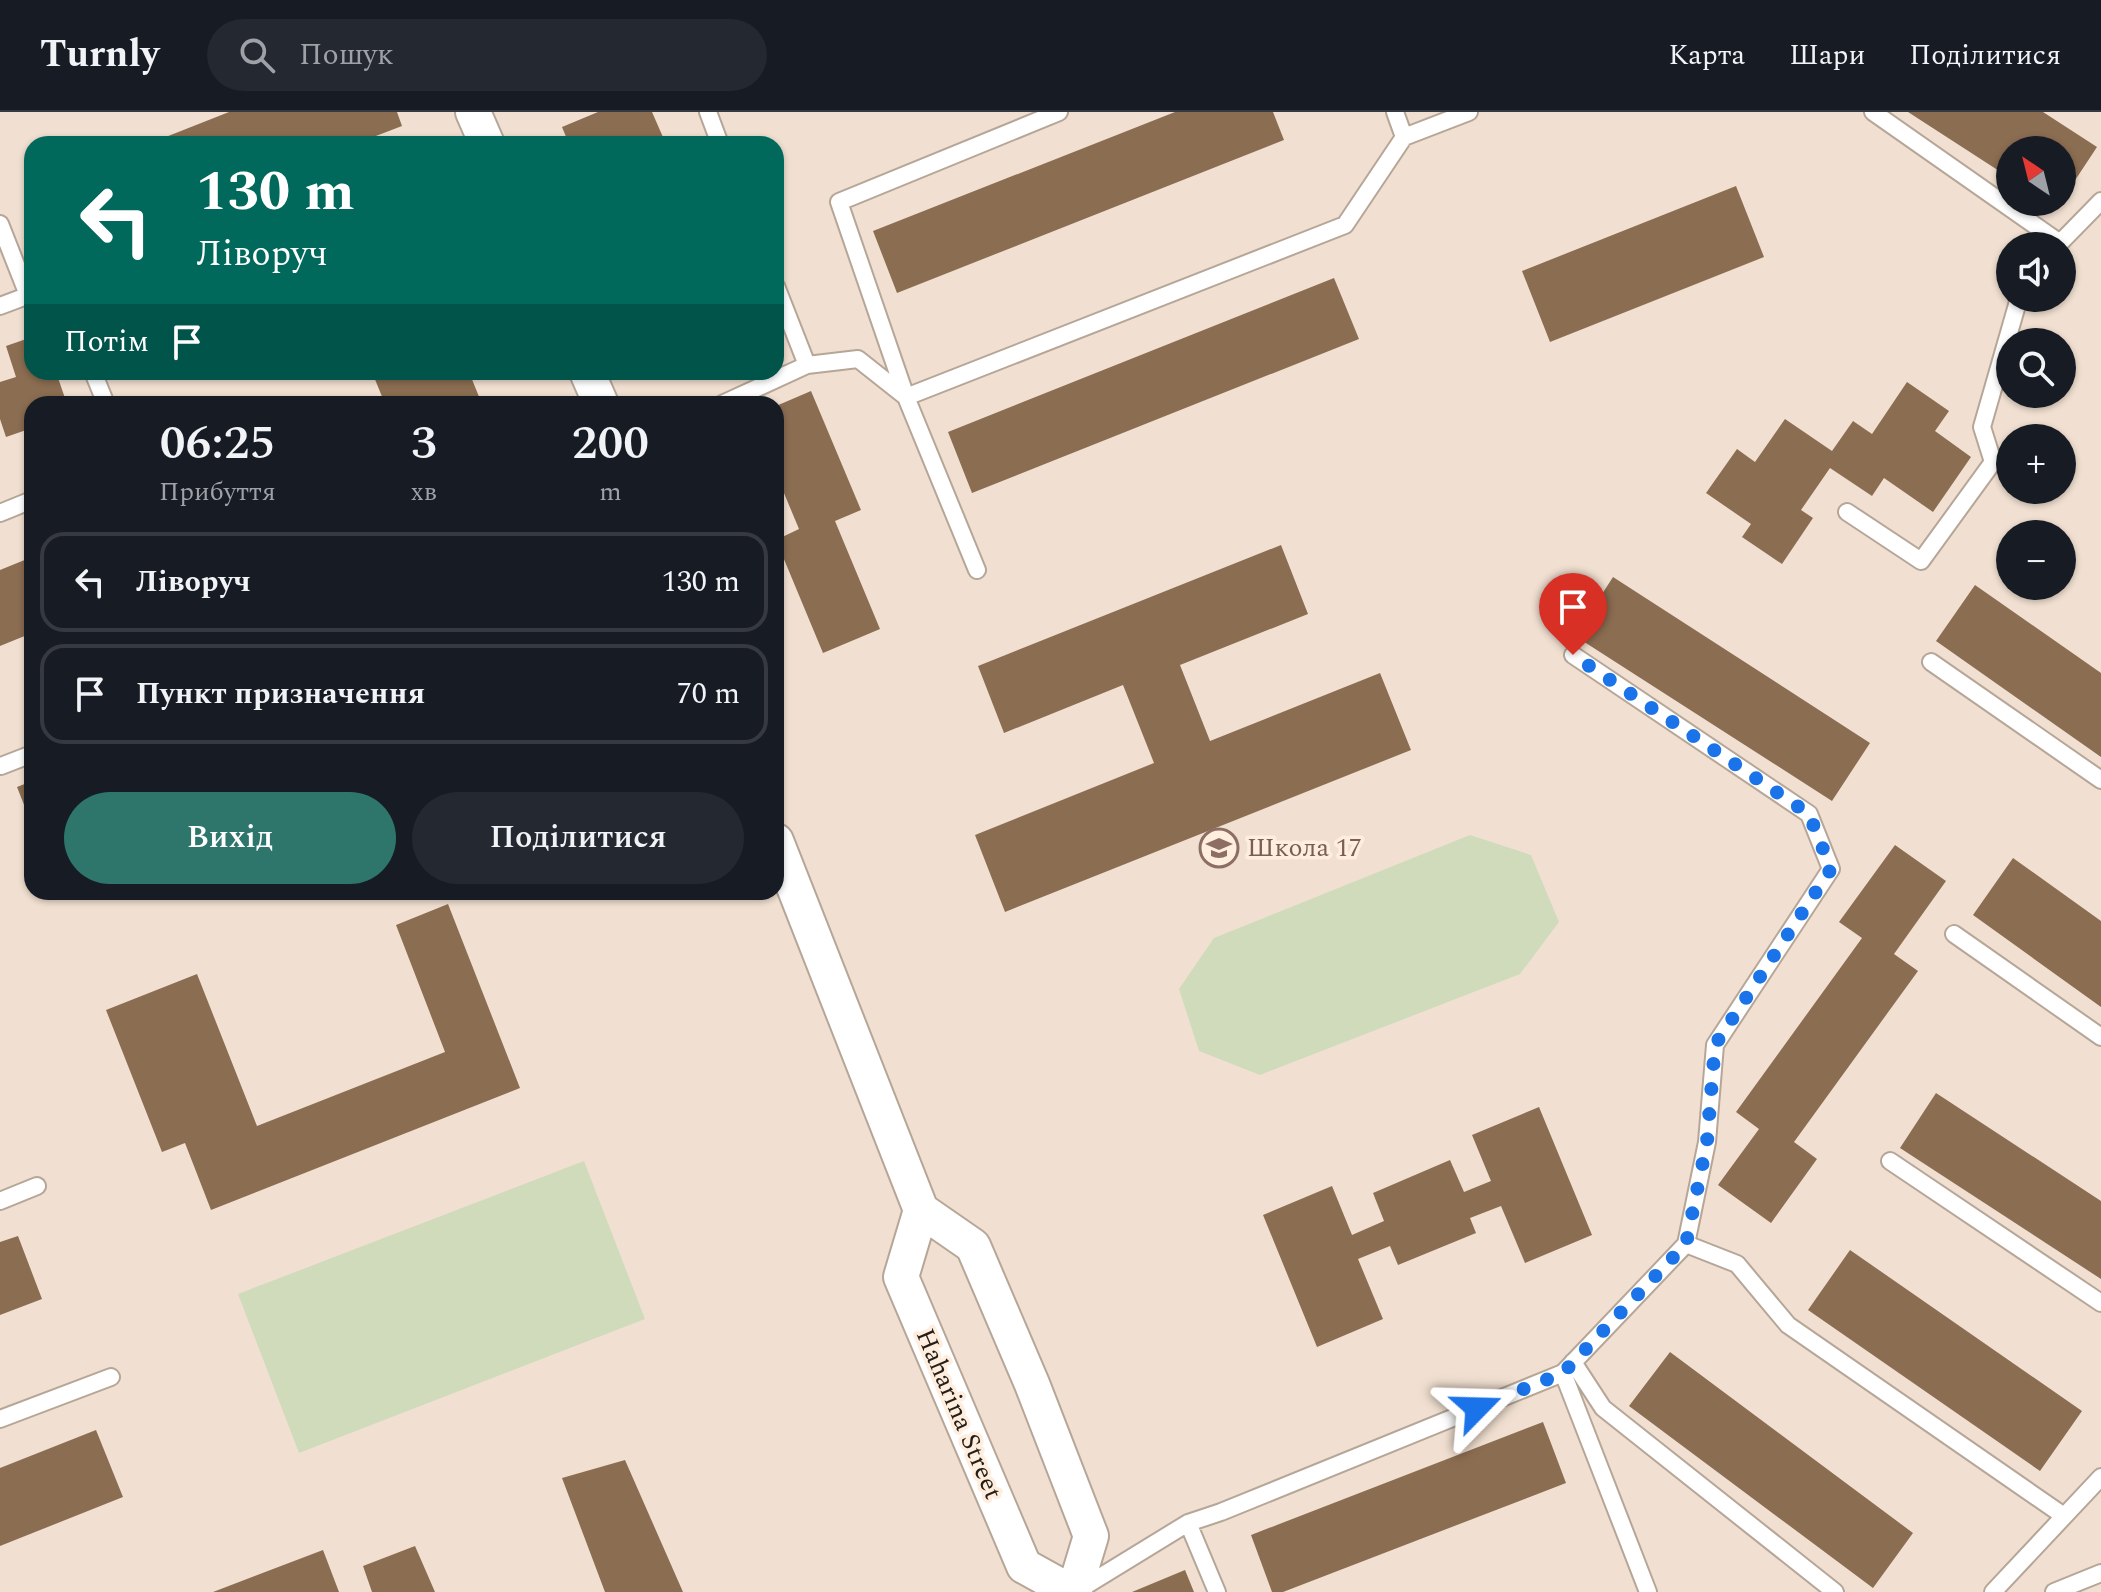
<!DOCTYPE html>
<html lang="uk">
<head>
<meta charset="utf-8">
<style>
  :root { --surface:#171b24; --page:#242831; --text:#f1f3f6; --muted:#9ea1a6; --line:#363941; --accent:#2e756b }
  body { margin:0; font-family:Spectral,serif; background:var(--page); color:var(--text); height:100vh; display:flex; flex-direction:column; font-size:30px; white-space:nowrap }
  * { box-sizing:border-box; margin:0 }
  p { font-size:26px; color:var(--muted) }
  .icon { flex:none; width:44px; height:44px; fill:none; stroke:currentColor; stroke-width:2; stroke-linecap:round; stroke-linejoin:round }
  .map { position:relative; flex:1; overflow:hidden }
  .side { position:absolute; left:24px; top:284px; width:760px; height:504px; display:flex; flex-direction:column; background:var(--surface); border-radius:24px; box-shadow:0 2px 6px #0004 }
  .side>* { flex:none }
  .guide { position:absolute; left:24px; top:24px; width:760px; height:244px; border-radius:24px; box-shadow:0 2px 6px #0004; background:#00695c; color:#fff; overflow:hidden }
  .needle { width:52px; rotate:325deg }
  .tools { position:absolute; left:1996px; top:24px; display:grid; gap:16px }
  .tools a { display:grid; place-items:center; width:80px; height:80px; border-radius:50%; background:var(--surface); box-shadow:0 2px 6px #0004; font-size:40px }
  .pin { position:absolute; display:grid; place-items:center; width:68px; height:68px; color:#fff; margin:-82px -34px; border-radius:50% 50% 50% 0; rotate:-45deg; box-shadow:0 0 8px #0007 }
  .pin .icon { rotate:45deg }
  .me { position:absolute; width:88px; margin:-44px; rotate:68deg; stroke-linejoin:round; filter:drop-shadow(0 0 6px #0008) }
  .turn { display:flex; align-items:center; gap:28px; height:168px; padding:0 40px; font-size:36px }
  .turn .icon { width:104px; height:104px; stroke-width:2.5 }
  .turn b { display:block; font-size:56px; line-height:68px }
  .then { display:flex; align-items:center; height:76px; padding:0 40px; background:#0003; gap:16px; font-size:30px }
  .eta { display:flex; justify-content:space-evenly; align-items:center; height:136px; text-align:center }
  .eta b { font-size:48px; font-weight:600; line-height:56px }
  .button { display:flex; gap:16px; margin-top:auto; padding:16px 40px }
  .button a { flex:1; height:92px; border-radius:48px; background:var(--accent); color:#fff; font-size:32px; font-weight:600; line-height:92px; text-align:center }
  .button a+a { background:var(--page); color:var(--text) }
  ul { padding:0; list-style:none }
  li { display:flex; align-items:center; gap:24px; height:100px; margin:0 16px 12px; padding:0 24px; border:4px solid var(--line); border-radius:24px }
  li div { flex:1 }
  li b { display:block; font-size:30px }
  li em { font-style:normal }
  header { display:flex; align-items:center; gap:48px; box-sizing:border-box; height:112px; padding:0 40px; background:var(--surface); border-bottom:2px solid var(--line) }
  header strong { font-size:38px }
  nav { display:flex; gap:44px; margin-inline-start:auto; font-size:28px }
  .search { width:560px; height:72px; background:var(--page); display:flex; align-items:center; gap:20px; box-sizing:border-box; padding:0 28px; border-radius:44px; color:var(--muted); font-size:30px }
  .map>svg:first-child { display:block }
</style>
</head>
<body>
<header>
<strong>Turnly</strong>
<div class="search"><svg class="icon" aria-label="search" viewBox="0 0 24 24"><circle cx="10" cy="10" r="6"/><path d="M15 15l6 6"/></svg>Пошук</div>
<nav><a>Карта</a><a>Шари</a><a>Поділитися</a></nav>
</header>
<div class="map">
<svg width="2101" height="1480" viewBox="0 0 2101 1480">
  <rect width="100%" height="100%" fill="#f1e0d1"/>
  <path fill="#cfdbbb" d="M 1470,723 L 1531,743 L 1559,810 L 1520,862 L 1260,963 L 1199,939 L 1179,877 L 1214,826 Z
    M 584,1049 L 645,1207 L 299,1341 L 238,1182 Z"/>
  <path fill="#8b6d51" d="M 229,0 L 397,0 L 402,14 L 355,32 L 148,32 Z
    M 598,0 L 652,0 L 666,32 L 569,32 L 562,15 Z
    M 1175,0 L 1273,0 L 1284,28 L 897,181 L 873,119 Z
    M 1908,0 L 2043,0 L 2097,35 L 2062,88 L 2062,38 L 2010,38 L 2010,66 Z
    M 1736,74 L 1764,145 L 1550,230 L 1522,159 Z
    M 1334,166 L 1359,227 L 972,381 L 948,320 Z
    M 32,225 L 32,260 L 56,260 L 67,292 L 32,292 L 32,316 L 6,325 L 0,307 L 0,270 L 16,265 L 6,234 Z
    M 372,260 L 469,260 L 482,292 L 385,292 Z
    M 1907,270 L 1949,299 L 1935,319 L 1971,345 L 1933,400 L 1884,366 L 1872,384 L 1830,356 L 1801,398 L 1813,406 L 1782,452 L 1742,425 L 1751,412 L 1706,381 L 1737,337 L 1755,350 L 1785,307 L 1832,339 L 1853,309 L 1872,322 Z
    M 811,279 L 861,398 L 835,409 L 880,517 L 823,541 L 776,428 L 799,417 L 776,362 L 776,294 Z
    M 1281,433 L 1308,502 L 1180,553 L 1210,629 L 1380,561 L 1411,638 L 1005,800 L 975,723 L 1154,651 L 1123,573 L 1004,621 L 978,554 Z
    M 32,445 L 32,521 L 0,534 L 0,458 Z
    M 1613,465 L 1870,631 L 1832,689 L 1575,524 Z
    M 1975,473 L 2101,561 L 2101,645 L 1936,529 Z
    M 32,669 L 32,713 L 17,675 Z
    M 1895,733 L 1946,769 L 1894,842 L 1918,859 L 1794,1030 L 1817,1047 L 1771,1111 L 1718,1073 L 1759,1017 L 1736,1000 L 1862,826 L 1839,810 Z
    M 2013,746 L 2101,809 L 2101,895 L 1973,803 Z
    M 448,792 L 520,976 L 211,1098 L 185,1031 L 162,1040 L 106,898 L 197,862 L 257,1014 L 445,940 L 396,813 Z
    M 1936,981 L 2101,1089 L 2101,1167 L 1900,1036 Z
    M 1539,995 L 1592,1123 L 1525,1151 L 1501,1094 L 1470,1106 L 1476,1121 L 1398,1153 L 1390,1134 L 1358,1147 L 1383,1207 L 1317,1235 L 1263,1103 L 1332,1074 L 1352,1123 L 1384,1109 L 1373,1081 L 1450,1048 L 1464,1080 L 1491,1069 L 1472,1023 Z
    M 18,1124 L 42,1187 L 0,1203 L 0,1130 Z
    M 1850,1138 L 2082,1299 L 2040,1359 L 1808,1198 Z
    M 1670,1240 L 1913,1421 L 1873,1476 L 1629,1294 Z
    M 1543,1310 L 1566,1371 L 1283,1480 L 1272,1480 L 1251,1423 Z
    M 96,1318 L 123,1385 L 0,1434 L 0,1356 Z
    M 625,1348 L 683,1480 L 605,1480 L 562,1366 Z
    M 415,1434 L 435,1480 L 372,1480 L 363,1454 Z
    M 323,1438 L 339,1480 L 213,1480 Z
    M 1185,1458 L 1194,1480 L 1132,1480 Z"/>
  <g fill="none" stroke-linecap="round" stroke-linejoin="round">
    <defs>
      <path id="lane" d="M 708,0 L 720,32
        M 1395,0 L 1404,25 L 1469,0
        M 1873,0 L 2060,131
        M 0,112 L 28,183
        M 2057,134 L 2101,89
        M 0,194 L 32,182
        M 807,253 L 858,247 L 906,285 L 1345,113 L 1404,25
        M 93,260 L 106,292
        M 722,292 L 807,253 L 776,174
        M 1847,400 L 1921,449 L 1993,350 L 1982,315 L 2019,186
        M 0,401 L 32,388
        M 977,458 L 906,285 L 839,90 L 1059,0
        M 1931,550 L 2101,668
        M 1,654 L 32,642
        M 1954,822 L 2101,925
        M 1890,1049 L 2101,1191
        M 0,1089 L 37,1074
        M 1686,1132 L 1737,1152 L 1788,1213 L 2064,1404
        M 1573,1250 L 1603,1296 L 1835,1480
        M 1563,1261 L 1648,1480
        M 0,1307 L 111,1265
        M 1188,1411 L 1217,1480
        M 1077,1479 L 1188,1411 L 1221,1400 L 1563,1261 L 1686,1132 L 1707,1030 L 1715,933 L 1831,757 L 1809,702 L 1573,543
        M 1993,1480 L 2101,1365
        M 2054,1480 L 2101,1461"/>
      <path id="street" d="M 473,0 L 487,32
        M 587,260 L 601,292
        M 776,729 L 921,1098 L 973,1134 L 1032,1272 L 1091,1424 L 1074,1480
        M 921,1098 L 901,1165 L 1024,1454 L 1071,1480"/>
    </defs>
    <use href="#lane" stroke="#b6a697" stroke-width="20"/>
    <use href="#street" stroke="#b6a697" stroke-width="38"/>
    <use href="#lane" stroke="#fff" stroke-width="16"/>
    <use href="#street" stroke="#fff" stroke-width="34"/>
  </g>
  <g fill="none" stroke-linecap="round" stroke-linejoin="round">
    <path stroke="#1a73e8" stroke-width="14" stroke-dasharray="0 25.2" d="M 1477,1296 L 1563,1261 L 1686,1132 L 1707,1030 L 1715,933 L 1831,757 L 1809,702 L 1573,543"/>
  </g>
  <defs>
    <symbol id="school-ring" viewBox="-11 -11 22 22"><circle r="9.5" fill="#ffedde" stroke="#8d6e63" stroke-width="1.5"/><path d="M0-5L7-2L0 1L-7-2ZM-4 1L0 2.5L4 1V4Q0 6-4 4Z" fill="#8d6e63"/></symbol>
  </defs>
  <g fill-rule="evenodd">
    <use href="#school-ring" x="1197" y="714" width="44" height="44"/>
  </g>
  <g text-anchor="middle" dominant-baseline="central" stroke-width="7" stroke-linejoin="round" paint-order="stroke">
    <g font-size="26" fill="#785e54" stroke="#ffedde" text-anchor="start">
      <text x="1247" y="736">Школа 17</text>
    </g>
    <g font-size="26" fill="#241e18" stroke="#ffedde">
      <text transform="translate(959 1302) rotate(67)">Haharina Street</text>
    </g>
  </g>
</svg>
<div class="tools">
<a><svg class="needle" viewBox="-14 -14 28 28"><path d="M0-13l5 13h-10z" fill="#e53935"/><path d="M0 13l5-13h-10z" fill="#9ea1a6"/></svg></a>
<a><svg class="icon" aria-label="sound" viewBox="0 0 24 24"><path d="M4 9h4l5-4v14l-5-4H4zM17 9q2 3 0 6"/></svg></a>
<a><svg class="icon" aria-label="search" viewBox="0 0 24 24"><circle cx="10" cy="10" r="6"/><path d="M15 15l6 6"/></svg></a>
<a>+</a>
<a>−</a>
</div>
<div class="pin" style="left:1573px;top:543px;background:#d93025"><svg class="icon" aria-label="arrive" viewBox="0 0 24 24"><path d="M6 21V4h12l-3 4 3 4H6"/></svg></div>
<svg class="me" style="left:1477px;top:1296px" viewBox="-20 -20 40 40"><path d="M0-17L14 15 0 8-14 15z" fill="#1a73e8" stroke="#fff" stroke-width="4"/></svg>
<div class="guide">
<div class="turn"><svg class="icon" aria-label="left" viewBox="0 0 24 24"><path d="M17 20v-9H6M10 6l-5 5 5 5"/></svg><div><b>130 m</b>Ліворуч</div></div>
<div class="then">Потім<svg class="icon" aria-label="arrive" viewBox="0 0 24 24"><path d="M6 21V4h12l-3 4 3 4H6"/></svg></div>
</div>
<section class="side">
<div class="eta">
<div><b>06:25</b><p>Прибуття</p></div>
<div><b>3</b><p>хв</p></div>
<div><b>200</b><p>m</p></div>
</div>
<ul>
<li><svg class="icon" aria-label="left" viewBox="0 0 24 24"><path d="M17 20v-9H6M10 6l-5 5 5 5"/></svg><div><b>Ліворуч</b></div><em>130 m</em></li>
<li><svg class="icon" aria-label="arrive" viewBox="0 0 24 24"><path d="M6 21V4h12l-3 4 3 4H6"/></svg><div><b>Пункт призначення</b></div><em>70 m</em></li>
</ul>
<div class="button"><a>Вихід</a><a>Поділитися</a></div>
</section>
</div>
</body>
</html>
